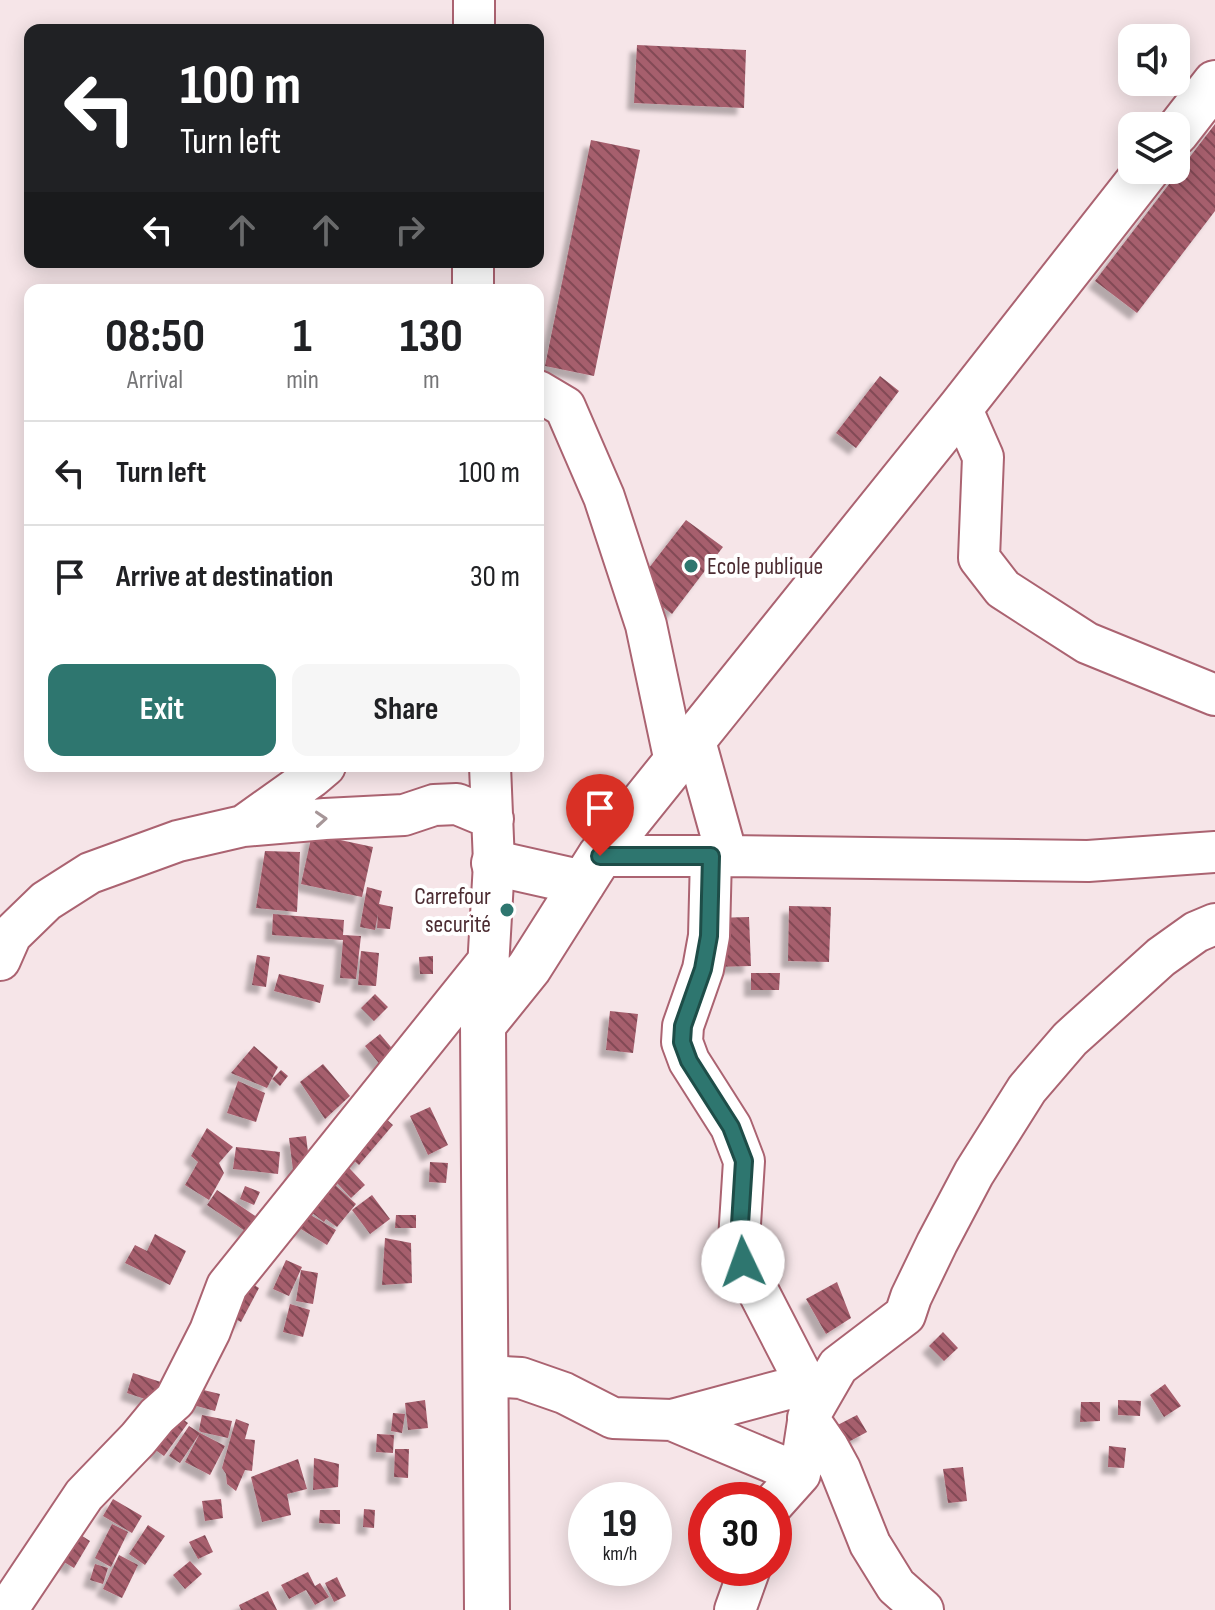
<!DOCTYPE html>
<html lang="en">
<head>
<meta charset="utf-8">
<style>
  :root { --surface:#fff; --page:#f6f6f6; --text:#202124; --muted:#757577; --line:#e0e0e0; --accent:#2e766f }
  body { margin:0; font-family:"Sofia Sans Condensed",sans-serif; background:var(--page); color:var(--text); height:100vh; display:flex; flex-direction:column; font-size:30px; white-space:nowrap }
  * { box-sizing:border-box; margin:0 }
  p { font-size:26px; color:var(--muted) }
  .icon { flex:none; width:44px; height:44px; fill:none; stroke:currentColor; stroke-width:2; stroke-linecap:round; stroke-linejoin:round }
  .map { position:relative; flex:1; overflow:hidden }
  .side { position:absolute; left:24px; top:284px; width:520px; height:488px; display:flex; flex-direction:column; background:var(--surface); border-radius:16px; box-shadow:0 4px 20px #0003 }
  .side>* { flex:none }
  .banner { position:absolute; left:24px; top:24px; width:520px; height:244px; border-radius:16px; box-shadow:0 4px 20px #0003; background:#202124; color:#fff; overflow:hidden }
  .controls { position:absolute; left:1118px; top:24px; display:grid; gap:16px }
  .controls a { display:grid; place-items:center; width:72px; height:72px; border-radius:16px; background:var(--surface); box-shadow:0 4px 20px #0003; font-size:40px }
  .speed { position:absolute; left:568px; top:1482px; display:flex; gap:16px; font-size:40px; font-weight:700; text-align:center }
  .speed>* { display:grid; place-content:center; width:104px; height:104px; border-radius:50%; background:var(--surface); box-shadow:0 4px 20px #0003; line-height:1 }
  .speed small { font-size:20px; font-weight:400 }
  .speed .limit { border:12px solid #d22; background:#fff; color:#111 }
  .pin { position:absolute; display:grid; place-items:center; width:68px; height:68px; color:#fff; margin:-82px -34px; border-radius:50% 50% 50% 0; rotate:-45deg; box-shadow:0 0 8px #0007 }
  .pin .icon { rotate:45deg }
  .me { position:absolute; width:88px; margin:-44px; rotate:357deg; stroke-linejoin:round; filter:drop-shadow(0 0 6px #0008) }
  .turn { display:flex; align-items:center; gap:28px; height:168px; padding:0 24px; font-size:36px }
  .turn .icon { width:104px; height:104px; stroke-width:2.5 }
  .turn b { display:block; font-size:56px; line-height:68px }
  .lanes { display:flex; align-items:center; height:76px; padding:0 24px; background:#0003; justify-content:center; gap:40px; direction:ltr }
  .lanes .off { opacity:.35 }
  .eta { display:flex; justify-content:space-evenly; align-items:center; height:136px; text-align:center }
  .eta b { font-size:48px; font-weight:700; line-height:56px }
  .cta { display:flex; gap:16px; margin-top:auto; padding:16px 24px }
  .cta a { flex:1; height:92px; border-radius:16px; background:var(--accent); color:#fff; font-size:32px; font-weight:700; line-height:92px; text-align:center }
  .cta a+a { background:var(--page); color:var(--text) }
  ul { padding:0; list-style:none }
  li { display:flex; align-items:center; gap:24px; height:104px; padding:0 24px; border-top:2px solid var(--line) }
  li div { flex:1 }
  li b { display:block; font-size:30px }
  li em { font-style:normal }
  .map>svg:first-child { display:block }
</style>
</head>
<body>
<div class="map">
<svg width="1215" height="1610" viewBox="0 0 1215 1610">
  <defs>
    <pattern id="building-back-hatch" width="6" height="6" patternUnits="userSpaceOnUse" patternTransform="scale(2)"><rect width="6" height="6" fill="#a65e6d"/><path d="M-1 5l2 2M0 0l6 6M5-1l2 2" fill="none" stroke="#824a56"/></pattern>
    <filter id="shadow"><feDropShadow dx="-7" dy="7" stdDeviation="2" flood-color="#0004"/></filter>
  </defs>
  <rect width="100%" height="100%" fill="#f6e5e8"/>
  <path fill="url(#building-back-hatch)" filter="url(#shadow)" d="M 637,45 L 746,50 L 744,108 L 634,103 Z
    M 1215,124 L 1215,211 L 1137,313 L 1095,281 Z
    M 591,140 L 640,150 L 594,376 L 545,366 Z
    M 880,376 L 899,391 L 856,448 L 836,433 Z
    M 686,520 L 723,547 L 672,614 L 635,586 Z
    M 312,834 L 373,847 L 362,897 L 301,884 Z
    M 265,851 L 300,852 L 297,912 L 256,908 Z
    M 367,887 L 382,891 L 379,904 L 393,907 L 390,929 L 377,928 L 378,914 L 375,930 L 360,927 Z
    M 789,906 L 831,907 L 829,962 L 788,961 Z
    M 273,914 L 344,920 L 343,935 L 361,936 L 356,979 L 340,978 L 343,940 L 272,935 Z
    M 749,917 L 751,966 L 714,967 L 713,918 Z
    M 361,951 L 379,953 L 376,986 L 358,985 Z
    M 257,955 L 270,957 L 266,987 L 252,985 Z
    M 433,956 L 433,974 L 420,974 L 419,957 Z
    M 751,973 L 780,973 L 779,990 L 751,990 Z
    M 279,974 L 324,985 L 320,1003 L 274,991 Z
    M 375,994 L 388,1007 L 374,1021 L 361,1008 Z
    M 610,1011 L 638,1014 L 633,1053 L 606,1050 Z
    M 380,1034 L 401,1059 L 386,1072 L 365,1046 Z
    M 254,1046 L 278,1067 L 267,1088 L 231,1073 Z
    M 323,1064 L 350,1096 L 325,1119 L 300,1082 Z
    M 281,1070 L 288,1076 L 280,1086 L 272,1079 Z
    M 238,1081 L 265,1093 L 256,1122 L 227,1113 Z
    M 430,1107 L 448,1145 L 428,1155 L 410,1116 Z
    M 378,1112 L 393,1125 L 359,1165 L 344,1152 Z
    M 207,1128 L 233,1147 L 219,1163 L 224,1173 L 209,1200 L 185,1185 L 198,1162 L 191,1156 Z
    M 306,1136 L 311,1176 L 294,1178 L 289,1138 Z
    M 236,1147 L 280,1152 L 278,1174 L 233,1169 Z
    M 339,1157 L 365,1185 L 351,1198 L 325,1170 Z
    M 430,1162 L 448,1163 L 446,1183 L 429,1182 Z
    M 323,1174 L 356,1204 L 337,1227 L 326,1219 L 324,1222 L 298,1202 Z
    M 245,1186 L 260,1192 L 254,1205 L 240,1199 Z
    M 217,1190 L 261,1220 L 251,1235 L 207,1205 Z
    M 372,1195 L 390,1219 L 370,1234 L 352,1210 Z
    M 297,1207 L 336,1230 L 327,1245 L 288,1221 Z
    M 396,1215 L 416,1215 L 416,1228 L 395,1228 Z
    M 155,1234 L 186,1251 L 170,1285 L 125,1263 L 135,1245 L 147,1251 Z
    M 385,1238 L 411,1243 L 412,1283 L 382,1285 Z
    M 286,1260 L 302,1267 L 289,1296 L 273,1289 Z
    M 301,1270 L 318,1273 L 313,1304 L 296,1301 Z
    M 242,1278 L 259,1288 L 241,1322 L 224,1313 Z
    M 837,1282 L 851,1318 L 826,1334 L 806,1299 Z
    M 290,1304 L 310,1310 L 303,1337 L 283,1332 Z
    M 943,1332 L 958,1348 L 944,1361 L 929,1346 Z
    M 133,1373 L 170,1385 L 163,1405 L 127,1393 Z
    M 1165,1384 L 1181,1406 L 1164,1417 L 1150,1395 Z
    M 187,1386 L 220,1394 L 215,1411 L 182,1402 Z
    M 425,1400 L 428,1428 L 408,1430 L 405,1403 Z
    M 1118,1400 L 1141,1401 L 1140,1416 L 1118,1415 Z
    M 1081,1402 L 1100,1402 L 1100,1421 L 1080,1422 Z
    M 171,1411 L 188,1423 L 164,1456 L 147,1444 Z
    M 393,1413 L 405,1414 L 402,1433 L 391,1431 Z
    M 202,1415 L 232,1421 L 228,1438 L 201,1432 L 199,1430 Z
    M 857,1415 L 867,1432 L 837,1448 L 828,1430 Z
    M 236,1419 L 249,1424 L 245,1439 L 255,1440 L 252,1471 L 245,1470 L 236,1491 L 227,1484 L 226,1474 L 222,1468 Z
    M 189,1426 L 200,1433 L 180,1463 L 169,1456 Z
    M 200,1433 L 225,1446 L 210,1475 L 185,1462 Z
    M 377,1434 L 394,1435 L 393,1453 L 376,1452 Z
    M 1109,1446 L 1126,1448 L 1124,1468 L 1108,1467 Z
    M 395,1449 L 409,1449 L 408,1478 L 394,1477 Z
    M 314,1458 L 339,1464 L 338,1487 L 313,1490 Z
    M 298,1459 L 307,1489 L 287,1494 L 291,1515 L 262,1522 L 251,1477 Z
    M 963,1467 L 967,1501 L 948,1503 L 943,1469 Z
    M 113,1499 L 142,1516 L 132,1533 L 103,1516 Z
    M 221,1499 L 223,1518 L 205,1521 L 202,1501 Z
    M 364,1509 L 375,1510 L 374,1528 L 363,1527 Z
    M 320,1510 L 340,1510 L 340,1524 L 319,1523 Z
    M 112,1524 L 128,1532 L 111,1567 L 95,1558 Z
    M 148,1525 L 165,1536 L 145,1565 L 129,1554 Z
    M 76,1532 L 90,1541 L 74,1568 L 59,1559 Z
    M 205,1535 L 213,1552 L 198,1559 L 189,1542 Z
    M 119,1555 L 138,1565 L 122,1598 L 103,1589 Z
    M 190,1561 L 202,1574 L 185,1589 L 173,1575 Z
    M 95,1564 L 108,1568 L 103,1584 L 90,1580 Z
    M 308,1572 L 315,1586 L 320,1583 L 329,1597 L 315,1605 L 306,1590 L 289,1599 L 281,1585 Z
    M 337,1577 L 346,1596 L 334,1602 L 325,1583 Z
    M 268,1591 L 277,1610 L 241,1610 L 239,1605 Z"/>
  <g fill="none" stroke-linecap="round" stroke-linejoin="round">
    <defs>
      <path id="minor" d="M 474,30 L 474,0
        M 473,290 L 473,262
        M 538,391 L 565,407 L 604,497 L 646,625 L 675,762
        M 961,407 L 983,457 L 979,558 L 1003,589 L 1087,643 L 1215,695
        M 695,741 L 727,856
        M 246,824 L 312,777 L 325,766
        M 600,856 L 727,856 L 1088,861 L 1215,852
        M 711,856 L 709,936 L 703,969 L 683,1026 L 682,1042 L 689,1061 L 731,1127 L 744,1161 L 739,1240 L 743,1262 L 806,1384 L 811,1402 L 800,1474 L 774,1503
        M 0,960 L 11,935 L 46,901 L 90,873 L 178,841 L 243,826 L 325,819 L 404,815 L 434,805 L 457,804 L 493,819
        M 487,986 L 494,863 L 490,766
        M 486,1376 L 521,1378 L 564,1393 L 613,1418 L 672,1420 L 800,1474
        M 808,1418 L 838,1366 L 905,1315 L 911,1297 L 937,1243 L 974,1173 L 1027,1089 L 1070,1039 L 1161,957 L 1196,932 L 1215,924
        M 808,1418 L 828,1447 L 840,1469 L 870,1544 L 896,1586 L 923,1610
        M 672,1420 L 806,1384
        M 7,1610 L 84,1495 L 138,1439 L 157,1416 L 175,1400 L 210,1331 L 227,1286 L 489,960
        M 735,1610 L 750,1568"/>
      <path id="major" d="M 1176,133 L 1215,83
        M 494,863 L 583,883
        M 487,1610 L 483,1025 L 529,968 L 600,856 L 961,407 L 1147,170"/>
    </defs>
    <use href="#minor" stroke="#ab6371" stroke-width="44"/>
    <use href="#major" stroke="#ab6371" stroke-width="48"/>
    <use href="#minor" stroke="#fff" stroke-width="40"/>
    <use href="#major" stroke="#fff" stroke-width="44"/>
  </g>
  <defs><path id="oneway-chevron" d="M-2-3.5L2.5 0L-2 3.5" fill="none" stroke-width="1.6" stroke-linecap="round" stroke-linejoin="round" transform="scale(2)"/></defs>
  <use stroke="#a69698" href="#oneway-chevron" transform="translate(321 819) rotate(-4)"/>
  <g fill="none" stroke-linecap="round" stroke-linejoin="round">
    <defs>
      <path id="route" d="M 600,856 L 711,856 L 709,936 L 703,969 L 683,1026 L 682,1042 L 689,1061 L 731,1127 L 744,1161 L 739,1240 L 743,1262"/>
    </defs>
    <use href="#route" stroke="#1e4d48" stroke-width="20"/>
    <use href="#route" stroke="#2e766f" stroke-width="14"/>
  </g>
  <g fill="#2e766f" stroke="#fff" stroke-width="3">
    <circle cx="691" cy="566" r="8"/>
    <circle cx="507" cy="910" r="8"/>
  </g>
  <g text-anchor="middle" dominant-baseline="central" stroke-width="8" stroke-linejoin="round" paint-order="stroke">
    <g font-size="24" fill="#4c2c32" stroke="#fff" text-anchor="start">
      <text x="707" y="566">Ecole publique</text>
      <text x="491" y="896" text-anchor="end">Carrefour<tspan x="491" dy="28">securité</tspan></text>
    </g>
  </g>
</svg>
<div class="controls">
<a><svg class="icon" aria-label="sound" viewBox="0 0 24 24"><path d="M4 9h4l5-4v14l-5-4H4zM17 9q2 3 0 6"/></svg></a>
<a><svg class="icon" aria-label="layers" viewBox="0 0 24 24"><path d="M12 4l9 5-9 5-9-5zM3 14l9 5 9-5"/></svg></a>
</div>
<div class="speed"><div>19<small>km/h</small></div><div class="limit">30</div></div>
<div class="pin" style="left:600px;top:856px;background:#d93025"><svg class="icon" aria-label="arrive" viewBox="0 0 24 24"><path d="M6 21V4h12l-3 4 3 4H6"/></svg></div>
<svg class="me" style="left:743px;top:1262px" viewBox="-20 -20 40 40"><circle r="19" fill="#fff"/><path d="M0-13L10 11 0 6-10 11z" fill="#2e766f"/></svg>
<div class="banner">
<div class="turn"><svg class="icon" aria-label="left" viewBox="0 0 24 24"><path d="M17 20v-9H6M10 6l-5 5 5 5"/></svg><div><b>100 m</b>Turn left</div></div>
<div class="lanes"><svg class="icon" aria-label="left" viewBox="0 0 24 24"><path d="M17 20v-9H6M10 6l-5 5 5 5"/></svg><svg class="icon off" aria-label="ahead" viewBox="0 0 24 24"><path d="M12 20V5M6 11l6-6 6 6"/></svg><svg class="icon off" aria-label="ahead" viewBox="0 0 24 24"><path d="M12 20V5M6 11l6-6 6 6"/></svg><svg class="icon off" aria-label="right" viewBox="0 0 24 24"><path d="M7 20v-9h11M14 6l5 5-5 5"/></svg></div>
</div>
<section class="side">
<div class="eta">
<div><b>08:50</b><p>Arrival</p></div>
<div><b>1</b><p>min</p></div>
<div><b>130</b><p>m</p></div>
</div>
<ul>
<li><svg class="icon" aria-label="left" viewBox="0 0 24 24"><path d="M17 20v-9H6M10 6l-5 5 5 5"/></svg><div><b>Turn left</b></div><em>100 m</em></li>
<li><svg class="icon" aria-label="arrive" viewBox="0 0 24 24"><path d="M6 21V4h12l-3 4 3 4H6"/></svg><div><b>Arrive at destination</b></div><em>30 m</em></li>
</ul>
<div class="cta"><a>Exit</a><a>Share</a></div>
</section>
</div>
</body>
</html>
